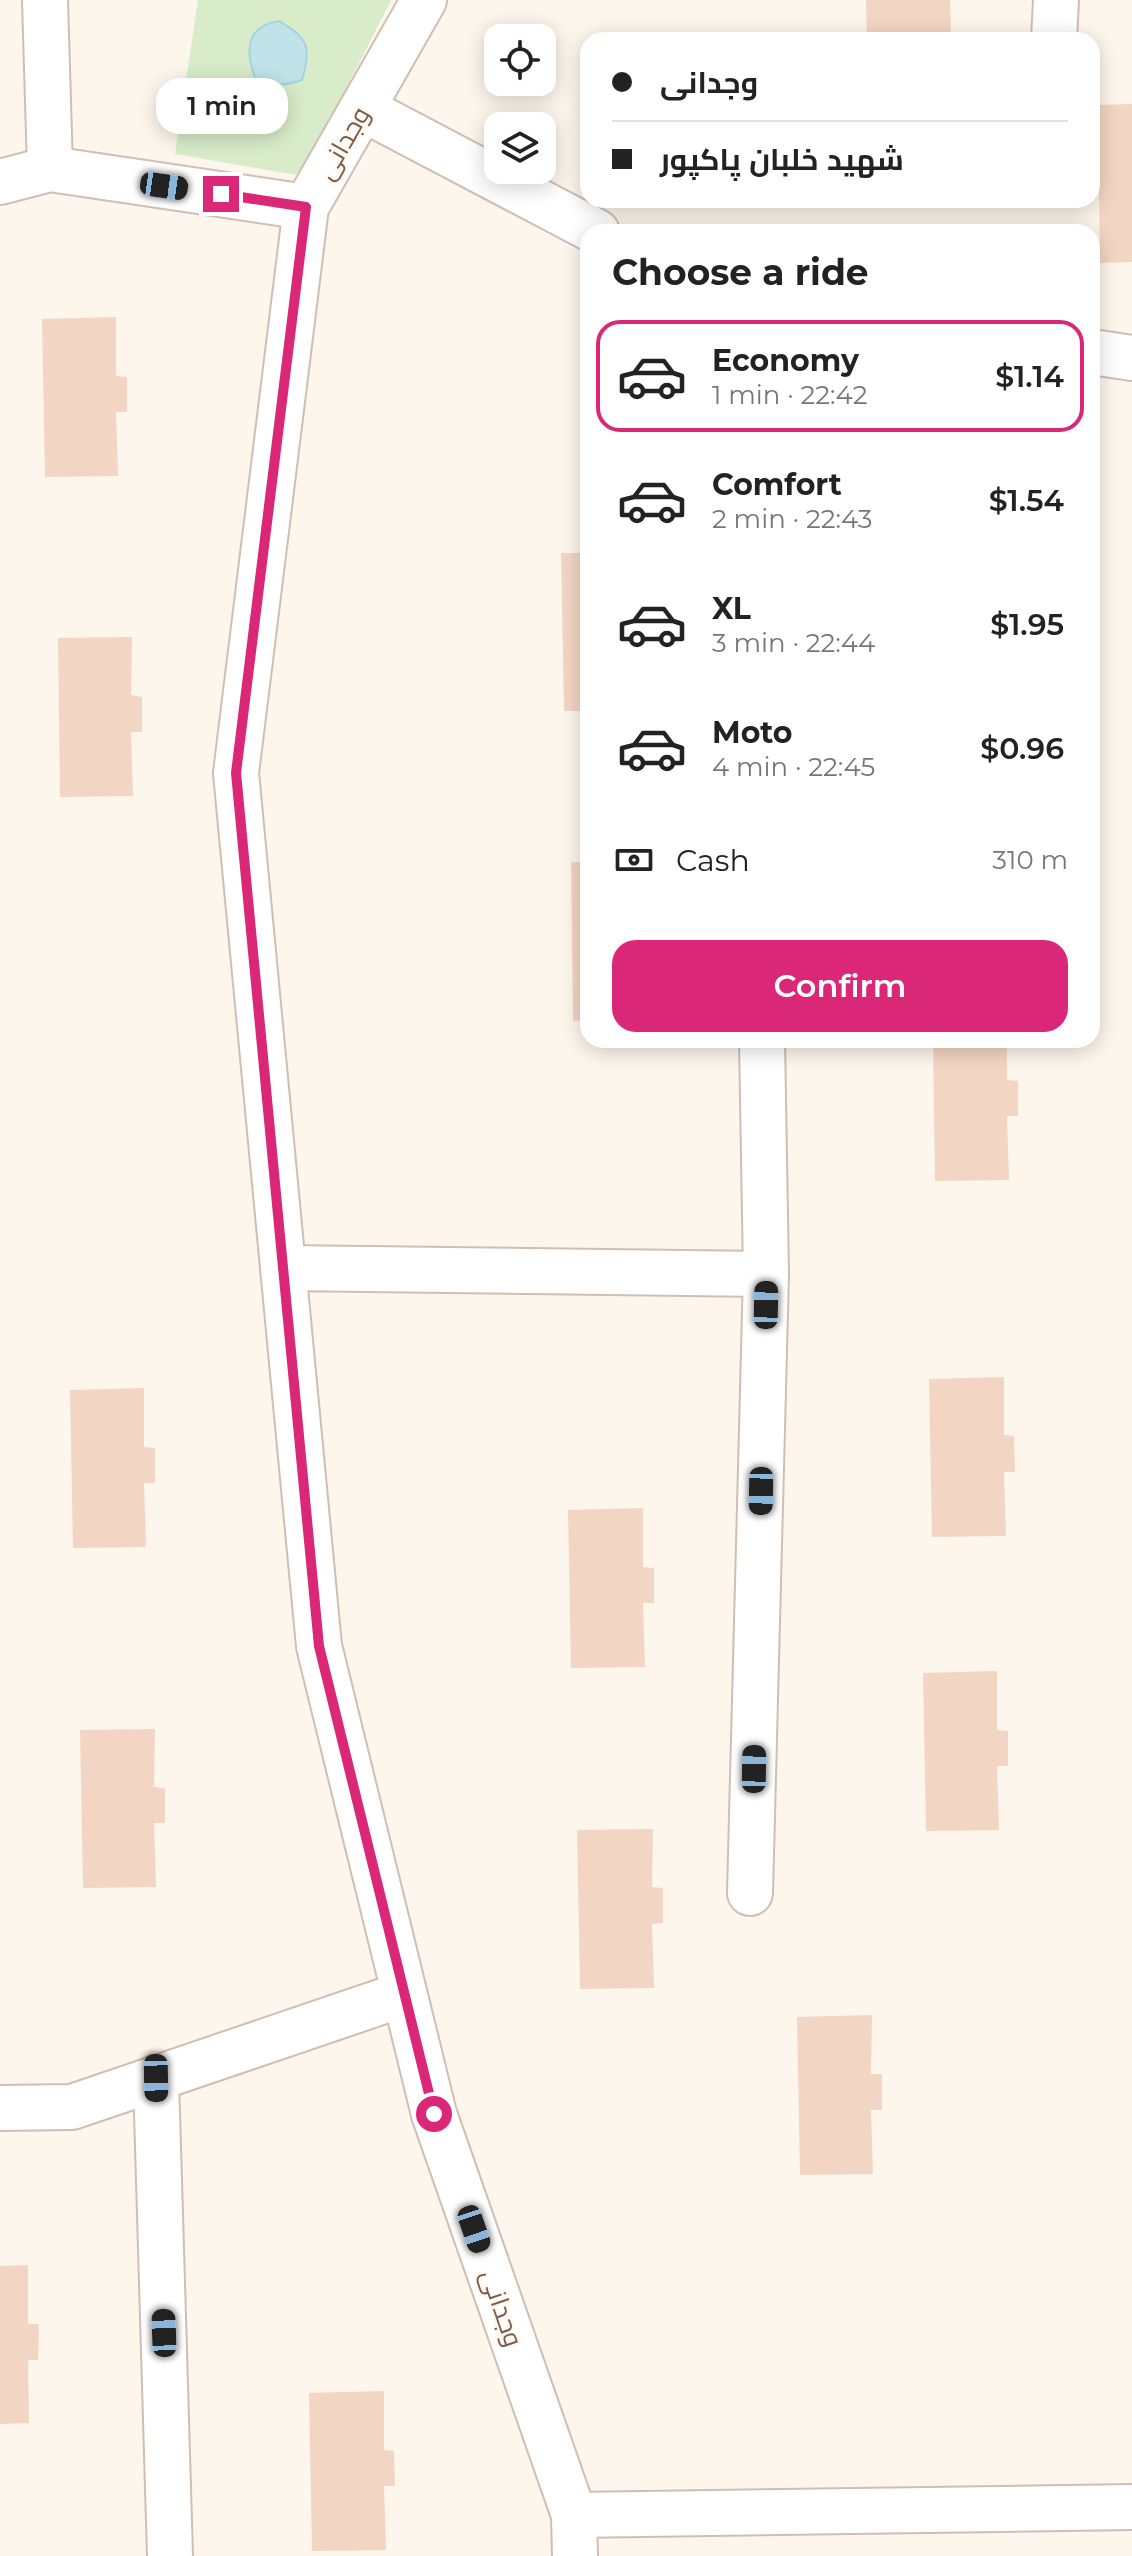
<!DOCTYPE html>
<meta charset="utf-8">
<style>
:root{--surface:#fff;--page:#f2f2f2;--text:#222;--muted:#767676;--line:#e0e0e0;--accent:#db2777}
body{margin:0;font-family:Montserrat,Cairo,sans-serif;background:var(--page);color:var(--text);height:100vh;display:flex;flex-direction:column;font-size:30px;white-space:nowrap}
*{box-sizing:border-box;margin:0}
p{font-size:26px;color:var(--muted)}
.icon{flex:none;width:44px;height:44px;fill:none;stroke:currentColor;stroke-width:2;stroke-linecap:round;stroke-linejoin:round}
.map{position:relative;flex:1;overflow:hidden}
.panel{position:absolute;left:580px;top:224px;width:520px;height:824px;display:flex;flex-direction:column;background:var(--surface);border-radius:24px;box-shadow:0 4px 20px #0003}
.panel>*{flex:none}
.top-card{position:absolute;left:580px;top:32px;width:520px;height:176px;border-radius:24px;box-shadow:0 4px 20px #0003;display:grid;align-content:center;height:176px;padding:0 32px;background:var(--surface)}
.tools{position:absolute;left:484px;top:24px;display:grid;gap:16px}
.tools a{display:grid;place-items:center;width:72px;height:72px;border-radius:16px;background:var(--surface);box-shadow:0 4px 20px #0003;font-size:40px}
.end{position:absolute;width:36px;height:36px;margin:-18px;border:10px solid #db2777;background:#fff;box-shadow:0 0 0 4px #fff}
.from{border-radius:50%}
.bubble{position:absolute;height:56px;border-radius:24px;background:var(--surface);box-shadow:0 4px 20px #0003;font-size:26px;font-weight:600;line-height:56px;text-align:center}
.car{position:absolute;width:24px;height:48px;margin:-24px -12px;border-radius:10px;box-shadow:0 0 6px 2px #0007;background:linear-gradient(#222 24%,#8ab4d8 0 40%,#222 0 76%,#8ab4d8 0 86%,#222 0)}
.top-card b{display:flex;align-items:center;gap:28px;height:76px;font-size:30px}
.top-card b+b{border-top:2px solid var(--line)}
.top-card i{width:20px;height:20px;background:var(--text)}
ul{padding:0;list-style:none}
li{display:flex;align-items:center;gap:24px;height:112px;margin:0 16px 12px;padding:0 16px;border:4px solid transparent;border-radius:24px}
li div{flex:1}
li b{display:block;font-size:30px}
li em{font-style:normal;font-weight:600}
li.active{border-color:var(--accent)}
li>.icon{width:72px;height:72px;stroke-width:1.5}
h2{padding:0 32px;font-size:36px;line-height:96px}
.pay{display:flex;align-items:center;gap:20px;height:88px;padding:0 32px;font-size:30px}
.pay p{margin-inline-start:auto}
.button{display:flex;gap:16px;margin-top:auto;padding:16px 32px}
.button a{flex:1;height:92px;border-radius:24px;background:var(--accent);color:#fff;font-size:32px;font-weight:600;line-height:92px;text-align:center}
.map>svg:first-child{display:block}
.green{fill:#d8ecc9}
.water{fill:#bfe3e8;stroke:#a5d3da;stroke-width:2}
.building{fill:#f3d5c3}
.lines{fill:none;stroke-linecap:round;stroke-linejoin:round}
.street-casing{stroke:#d1beb0;stroke-width:48}
.street{stroke:#fff;stroke-width:44}
.route{stroke:#db2777;stroke-width:10}
.labels{text-anchor:middle;dominant-baseline:central;stroke-width:6;stroke-linejoin:round;paint-order:stroke}
.street-label{font-size:26px;fill:#7a5c4d;stroke:#fffaf3}
</style>
<div class="map">
<svg width="1132" height="2556" viewBox="0 0 1132 2556">
<rect width="100%" height="100%" fill="#fdf6ec"/>
<polygon class="green" points="198,0 391,0 302,176 175,154"/>
<path class="water" d="M279 21C308 38 312 47 302 80 285 86 273 86 256 80 245 53 245 26 279 21Z"/>
<g class="building">
<polygon points="866,0 950,0 951,34 940,35 940,40 867,40"/>
<polygon points="1132,104 1132,262 1100,263 1098,105"/>
<polygon points="116,317 116,376 127,377 127,412 116,412 118,476 45,477 42,319"/>
<polygon points="561,553 588,553 588,711 564,711"/>
<polygon points="132,637 131,695 142,697 142,732 131,732 133,796 60,797 58,638"/>
<polygon points="571,862 588,862 588,1020 573,1021"/>
<polygon points="933,1040 1007,1040 1007,1080 1018,1081 1018,1116 1007,1116 1009,1180 935,1181"/>
<polygon points="1004,1377 1004,1435 1014,1436 1015,1472 1004,1472 1006,1536 932,1537 929,1379"/>
<polygon points="144,1388 144,1447 155,1448 155,1483 144,1483 146,1547 73,1548 70,1390"/>
<polygon points="643,1508 643,1567 654,1568 654,1603 643,1603 645,1667 571,1668 568,1510"/>
<polygon points="997,1671 997,1730 1008,1731 1008,1766 997,1766 999,1830 926,1831 923,1673"/>
<polygon points="155,1729 154,1787 165,1788 165,1823 154,1823 156,1887 83,1888 80,1730"/>
<polygon points="653,1829 652,1887 663,1888 663,1923 652,1924 654,1988 580,1989 577,1830"/>
<polygon points="872,2015 871,2074 882,2074 882,2110 871,2110 873,2174 800,2175 797,2017"/>
<polygon points="28,2265 28,2324 39,2324 38,2360 28,2360 29,2423 0,2424 0,2266"/>
<polygon points="384,2391 384,2450 394,2451 395,2486 384,2486 386,2550 312,2551 309,2393"/>
</g>
<g class="lines">
<g class="street-casing">
<g id="street">
<polyline points="45,0 50,169"/>
<polyline points="424,0 306,207 236,773 319,1646 434,2114 574,2515 575,2556"/>
<polyline points="1054,40 1056,0"/>
<polyline points="363,109 597,232"/>
<polyline points="0,182 50,169 306,207"/>
<polyline points="1092,352 1132,358"/>
<polyline points="283,1268 766,1274"/>
<polyline points="750,1893 766,1274 762,1040"/>
<polyline points="156,2078 170,2556"/>
<polyline points="0,2108 72,2107 404,1994"/>
<polyline points="574,2515 1132,2507"/>
</g>
</g>
<use href="#street" class="street"/>
</g>
<g class="lines">
<polyline class="route" points="221,194 306,207 236,773 319,1646 434,2114"/>
</g>
<g class="labels">
<g class="street-label">
<text transform="translate(343 143) rotate(-60)">وجدانی</text>
<text transform="translate(502 2308) rotate(71)">وجدانی</text>
</g>
</g>
</svg>
<div class="tools">
<a><svg class="icon" aria-label="locate" viewBox="0 0 24 24"><circle cx="12" cy="12" r="6"/><path d="M12 2v4M12 18v4M2 12h4M18 12h4"/></svg></a>
<a><svg class="icon" aria-label="layers" viewBox="0 0 24 24"><path d="M12 4l9 5-9 5-9-5zM3 14l9 5 9-5"/></svg></a>
</div>
<i class="end from" style="left:434px;top:2114px"></i>
<i class="end" style="left:221px;top:194px"></i>
<div class="bubble" style="left:156px;top:78px;width:132px">1 min</div>
<i class="car" style="left:164px;top:186px;rotate:98deg"></i>
<i class="car" style="left:766px;top:1305px;rotate:1deg"></i>
<i class="car" style="left:761px;top:1491px;rotate:181deg"></i>
<i class="car" style="left:754px;top:1769px;rotate:1deg"></i>
<i class="car" style="left:156px;top:2078px;rotate:179deg"></i>
<i class="car" style="left:474px;top:2229px;rotate:161deg"></i>
<i class="car" style="left:164px;top:2333px;rotate:358deg"></i>
<div class="top-card">
<b><i class="from"></i>وجدانی</b>
<b><i></i>شهید خلبان پاکپور</b>
</div>
<section class="panel">
<h2>Choose a ride</h2>
<ul>
<li class="active"><svg class="icon" aria-label="car" viewBox="0 0 24 24"><path d="M5 17H2v-5l4-1 3-4h7l3 4 3 1v5h-3M9 17h6M6 11h13"/><circle cx="7" cy="17" r="2"/><circle cx="17" cy="17" r="2"/></svg><div><b>Economy</b><p>1 min · 22:42</p></div><em>$1.14</em></li>
<li><svg class="icon" aria-label="car" viewBox="0 0 24 24"><path d="M5 17H2v-5l4-1 3-4h7l3 4 3 1v5h-3M9 17h6M6 11h13"/><circle cx="7" cy="17" r="2"/><circle cx="17" cy="17" r="2"/></svg><div><b>Comfort</b><p>2 min · 22:43</p></div><em>$1.54</em></li>
<li><svg class="icon" aria-label="car" viewBox="0 0 24 24"><path d="M5 17H2v-5l4-1 3-4h7l3 4 3 1v5h-3M9 17h6M6 11h13"/><circle cx="7" cy="17" r="2"/><circle cx="17" cy="17" r="2"/></svg><div><b>XL</b><p>3 min · 22:44</p></div><em>$1.95</em></li>
<li><svg class="icon" aria-label="car" viewBox="0 0 24 24"><path d="M5 17H2v-5l4-1 3-4h7l3 4 3 1v5h-3M9 17h6M6 11h13"/><circle cx="7" cy="17" r="2"/><circle cx="17" cy="17" r="2"/></svg><div><b>Moto</b><p>4 min · 22:45</p></div><em>$0.96</em></li>
</ul>
<div class="pay"><svg class="icon" aria-label="cash" viewBox="0 0 24 24"><path d="M3 7h18v10H3z"/><circle cx="12" cy="12" r="2"/></svg>Cash<p>310 m</p></div>
<div class="button"><a>Confirm</a></div>
</section>
</div>
